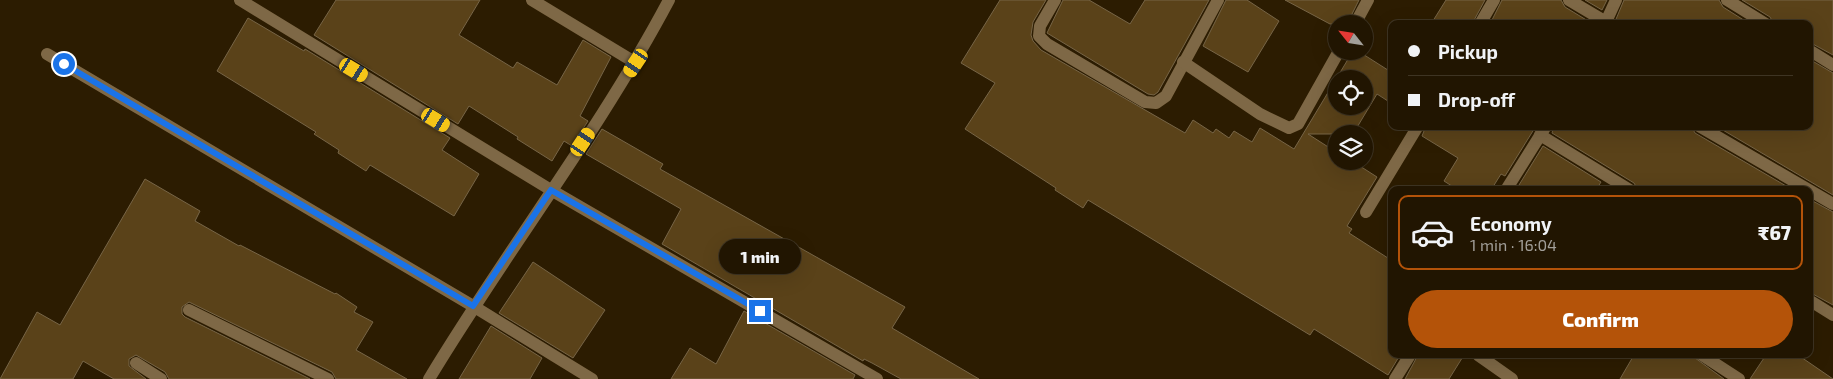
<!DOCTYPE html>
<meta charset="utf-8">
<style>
:root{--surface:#211501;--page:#2d2210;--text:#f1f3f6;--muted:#a29f99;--line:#3e3423;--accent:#b45309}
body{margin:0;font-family:"Exo 2",sans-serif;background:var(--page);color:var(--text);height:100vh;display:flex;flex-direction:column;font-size:19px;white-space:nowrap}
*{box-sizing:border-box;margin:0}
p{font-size:16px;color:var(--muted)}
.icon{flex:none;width:28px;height:28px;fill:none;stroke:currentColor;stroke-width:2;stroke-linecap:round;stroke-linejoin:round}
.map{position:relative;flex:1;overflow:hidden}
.details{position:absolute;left:1388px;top:186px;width:425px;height:172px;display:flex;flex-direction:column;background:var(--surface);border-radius:10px;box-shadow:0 5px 20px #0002,0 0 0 1px var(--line)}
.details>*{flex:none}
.banner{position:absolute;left:1388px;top:20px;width:425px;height:110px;border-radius:10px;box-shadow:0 5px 20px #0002,0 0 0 1px var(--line);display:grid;align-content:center;height:110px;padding:0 20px;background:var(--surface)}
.needle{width:32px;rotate:300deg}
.tools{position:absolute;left:1328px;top:15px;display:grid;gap:10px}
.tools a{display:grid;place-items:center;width:45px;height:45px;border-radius:50%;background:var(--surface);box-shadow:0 5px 20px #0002,0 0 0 1px var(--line);font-size:25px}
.end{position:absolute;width:22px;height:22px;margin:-11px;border:6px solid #1a73e8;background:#fff;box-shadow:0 0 0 2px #fff}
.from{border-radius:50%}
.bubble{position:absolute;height:35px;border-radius:18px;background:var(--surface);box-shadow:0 5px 20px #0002,0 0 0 1px var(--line);font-size:16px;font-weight:800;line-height:35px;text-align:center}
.car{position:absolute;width:15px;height:30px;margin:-15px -8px;border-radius:6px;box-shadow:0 0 4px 1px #0007;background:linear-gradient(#f5c518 24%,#345 0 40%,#f5c518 0 76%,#345 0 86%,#f5c518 0)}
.banner b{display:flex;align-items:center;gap:18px;height:48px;font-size:19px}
.banner b+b{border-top:1px solid var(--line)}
.banner i{width:12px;height:12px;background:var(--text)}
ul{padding:9px 0 0;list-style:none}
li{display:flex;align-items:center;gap:15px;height:75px;margin:0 10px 8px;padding:0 10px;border:2px solid var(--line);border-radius:10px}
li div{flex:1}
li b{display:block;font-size:19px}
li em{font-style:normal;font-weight:800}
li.on{border-color:var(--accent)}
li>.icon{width:45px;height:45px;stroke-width:1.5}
.button{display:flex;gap:10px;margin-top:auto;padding:10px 20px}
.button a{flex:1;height:58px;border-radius:30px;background:var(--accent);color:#fff;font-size:20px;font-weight:800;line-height:58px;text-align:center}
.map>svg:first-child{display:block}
.building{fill:#5a4219;stroke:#776547;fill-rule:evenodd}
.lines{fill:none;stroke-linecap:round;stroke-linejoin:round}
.minor{stroke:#7e6846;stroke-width:12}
.route{stroke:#1a73e8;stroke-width:6}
</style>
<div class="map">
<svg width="1833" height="379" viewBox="0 0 1833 379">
<rect width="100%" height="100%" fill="#2c1c01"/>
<g class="building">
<polygon points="336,0 480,0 459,35 513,68 517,62 557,85 583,40 611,57 580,116 588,121 572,146 564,141 552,161 517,139 518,137 469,106 458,124 314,35"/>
<path d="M1000 0H1046L1033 22 1031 35 1033 41 1041 50 1185 133 1193 120 1213 133 1216 129 1229 138 1234 131 1252 142 1260 128 1294 149 1353 51H1358L1391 72V103L1377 94 1353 134H1308L1336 152V161H1352L1377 177 1347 226 1352 229 1349 233 1391 260V355H1400L1388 375 1314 329 1310 335 1088 200 1083 208 1055 190 1056 188 965 129 995 83 961 63ZM1336 79H1364V106H1336Z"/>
<polygon points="1063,0 1089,0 1130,24 1145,0 1209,0 1158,92 1154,95 1148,94 1047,33"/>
<polygon points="1226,0 1247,0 1279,21 1248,72 1203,46"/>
<polygon points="1285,0 1359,0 1347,24 1330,24"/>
<polygon points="1446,0 1485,0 1472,24 1431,24"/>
<polygon points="1502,0 1561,0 1565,7 1593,24 1490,24"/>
<polygon points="1585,0 1607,0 1602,10"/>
<polygon points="1624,0 1719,0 1723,7 1750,24 1614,24"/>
<polygon points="1742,0 1833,0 1833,55 1809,42 1809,24 1774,24 1770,17"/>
<polygon points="248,18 304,51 305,49 450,138 442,150 479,174 454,216 370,165 366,171 338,153 339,150 314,134 316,132 217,71"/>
<polygon points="1809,59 1833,73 1833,195 1716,126 1809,126"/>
<polygon points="1426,126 1536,126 1505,176 1501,174 1491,190 1458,190 1444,181 1458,158 1422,136"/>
<polygon points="1554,126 1691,126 1695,133 1793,190 1638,190 1634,183 1552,133"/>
<polygon points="602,129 663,164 660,169 905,307 892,328 979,379 901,379 872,363 864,359 863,361 662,244 681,209 586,154"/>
<polygon points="1543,146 1601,182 1596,190 1527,190 1519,185"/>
<polygon points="145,179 200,211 195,221 239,246 240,245 335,294 336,293 357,307 354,312 373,322 356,350 407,379 336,379 332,372 189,302 182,307 182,314 185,317 310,379 169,379 165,372 136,355 129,359 129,366 146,379 114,379 83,361 73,379 0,379 37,312 60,325"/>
<polygon points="1809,199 1833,212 1833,305 1809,292"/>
<polygon points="533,262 605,310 573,358 499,313"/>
<polygon points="744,311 855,375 853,379 671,379 690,348 716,364"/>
<polygon points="491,326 542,358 530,379 459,379"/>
<polygon points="1418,355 1464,355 1449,379 1405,379"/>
<polygon points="1634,355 1691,355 1724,379 1620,379"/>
<polygon points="1766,355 1798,355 1833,379 1750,379"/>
</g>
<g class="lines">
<g class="minor">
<polyline points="240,0 551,190 877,379"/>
<polyline points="532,0 636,63"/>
<polyline points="1055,0 1040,26 1039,36 1047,44 1145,102 1156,103 1166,96 1218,0"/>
<polyline points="1569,0 1606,22"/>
<polyline points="1727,0 1766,24"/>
<polyline points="1355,24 1368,0"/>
<polyline points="1480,24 1494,0"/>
<polyline points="1605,24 1616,0"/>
<polyline points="1809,50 1833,65"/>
<polyline points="47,54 473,306 592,379"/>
<polyline points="1183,62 1260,114 1289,128 1298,124 1339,51"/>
<polyline points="1699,126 1833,204"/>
<polyline points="1540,135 1630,190"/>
<polyline points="1506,190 1546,126"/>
<polyline points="1366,212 1418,126"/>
<polyline points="1809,300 1833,315"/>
<polyline points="189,310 328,379"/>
<polyline points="1478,355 1512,379"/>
<polyline points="1702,355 1739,379"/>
<polyline points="136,363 161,379"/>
<path d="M429 379C506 251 599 132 669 0"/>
<polyline points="1395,379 1410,355"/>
</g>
</g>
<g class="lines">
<polyline class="route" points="64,64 473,306 551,190 760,311"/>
</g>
</svg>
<div class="tools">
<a><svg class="needle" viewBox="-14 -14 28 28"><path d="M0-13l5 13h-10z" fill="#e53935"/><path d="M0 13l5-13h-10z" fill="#a29f99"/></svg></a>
<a><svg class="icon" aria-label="locate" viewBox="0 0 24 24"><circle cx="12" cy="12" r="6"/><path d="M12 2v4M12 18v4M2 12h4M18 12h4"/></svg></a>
<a><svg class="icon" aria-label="layers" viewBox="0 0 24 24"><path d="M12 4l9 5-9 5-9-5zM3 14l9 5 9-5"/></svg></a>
</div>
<i class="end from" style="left:64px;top:64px"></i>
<i class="end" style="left:760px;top:311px"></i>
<div class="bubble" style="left:719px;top:239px;width:82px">1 min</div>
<i class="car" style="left:636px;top:63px;rotate:214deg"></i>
<i class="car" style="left:354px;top:70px;rotate:121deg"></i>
<i class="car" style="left:436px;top:120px;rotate:121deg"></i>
<i class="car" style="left:583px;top:142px;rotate:34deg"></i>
<div class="banner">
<b><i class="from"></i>Pickup</b>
<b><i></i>Drop-off</b>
</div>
<section class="details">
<ul>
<li class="on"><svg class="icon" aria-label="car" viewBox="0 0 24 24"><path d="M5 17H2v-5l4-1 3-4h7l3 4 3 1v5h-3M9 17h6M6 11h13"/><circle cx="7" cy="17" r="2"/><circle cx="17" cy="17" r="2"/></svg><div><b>Economy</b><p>1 min · 16:04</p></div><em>₹67</em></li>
</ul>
<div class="button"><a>Confirm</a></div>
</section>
</div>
